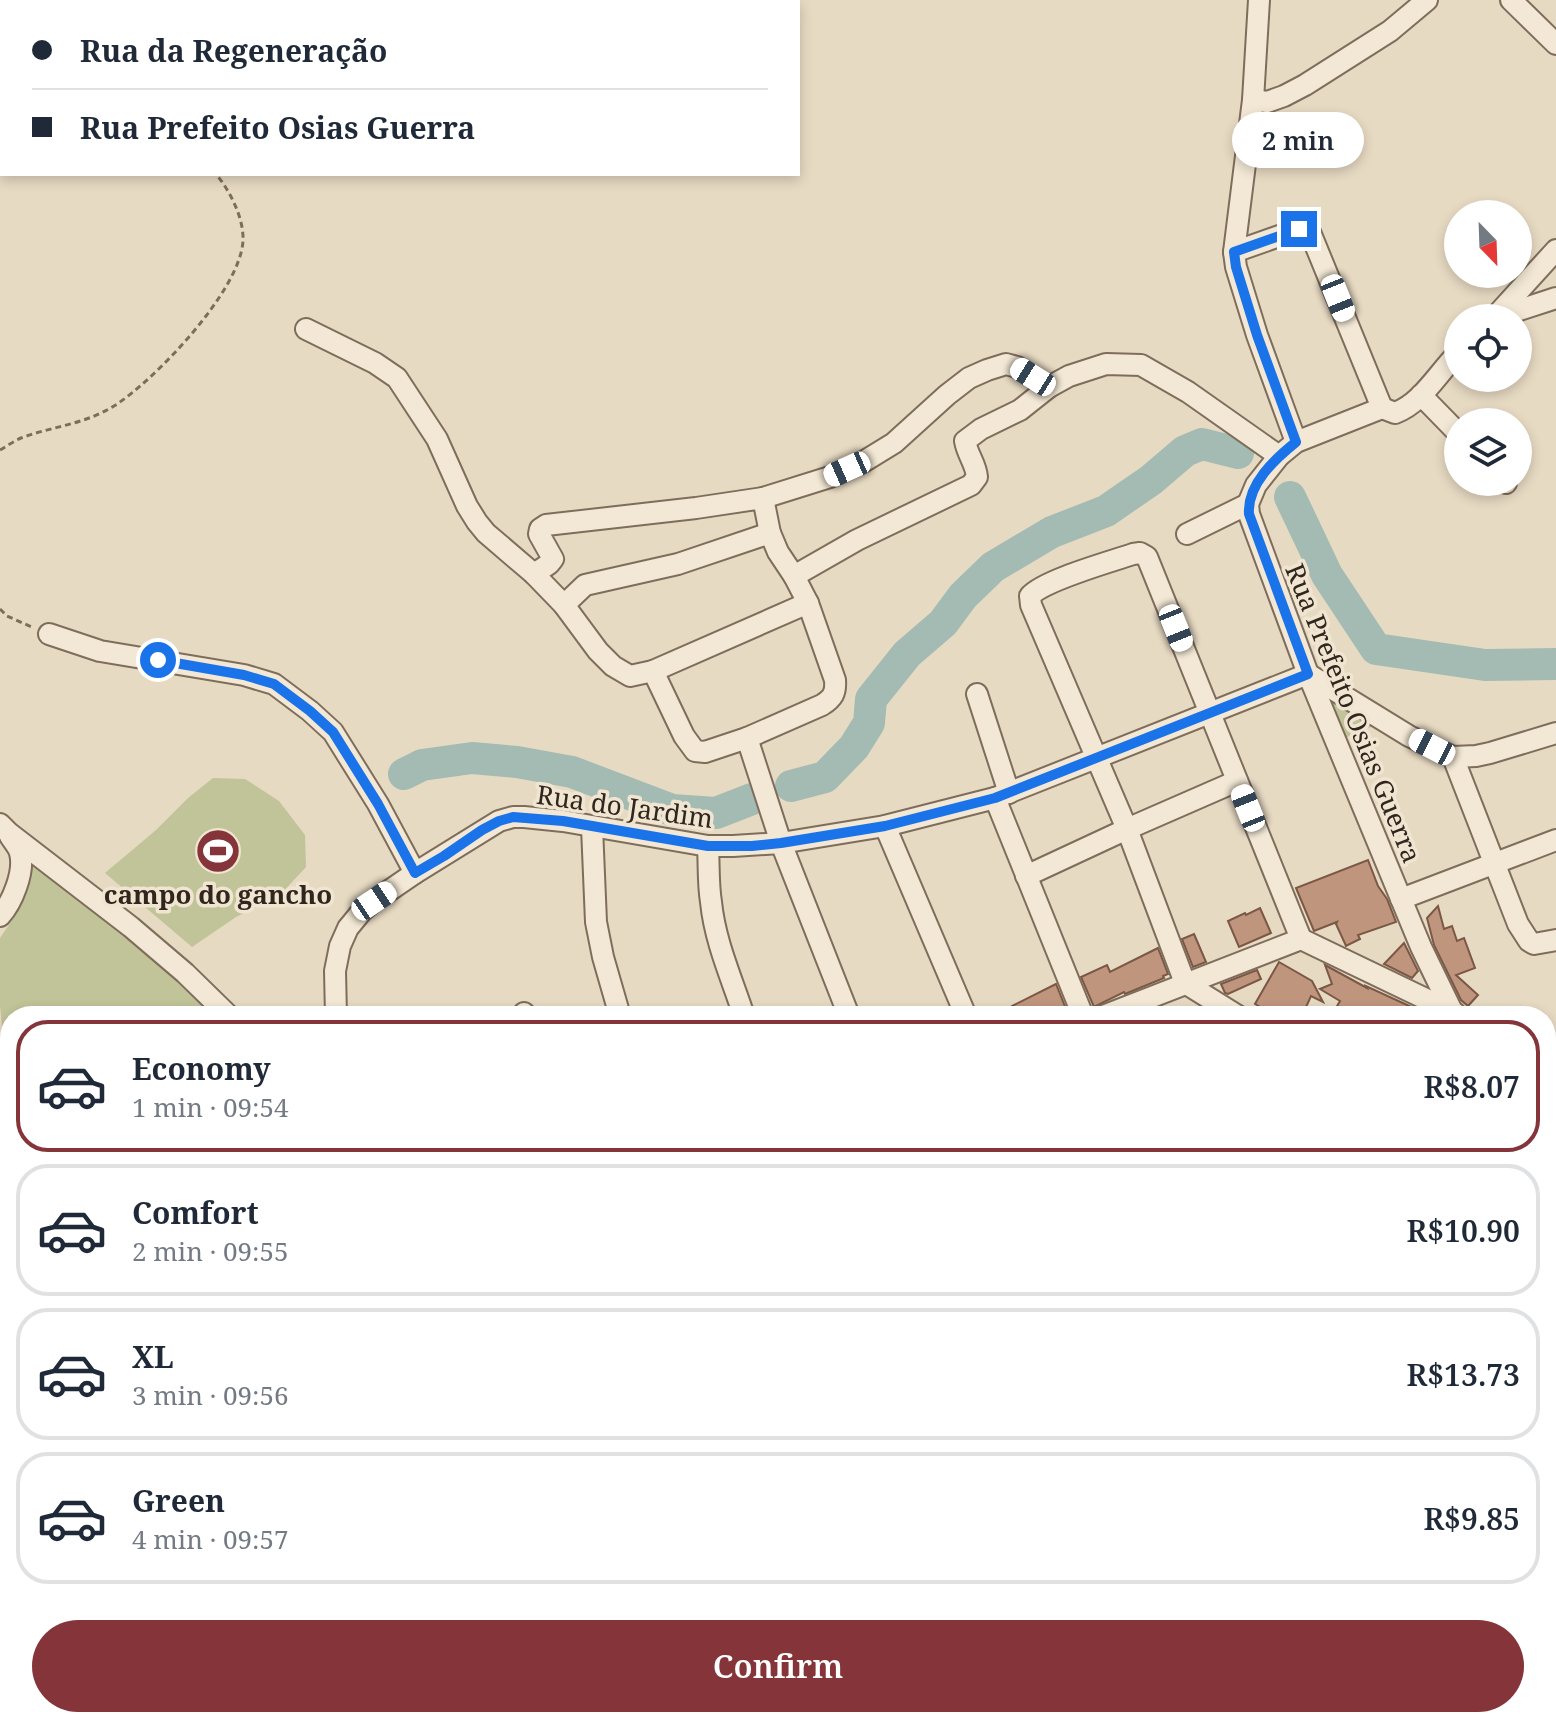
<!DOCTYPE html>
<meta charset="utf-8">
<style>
:root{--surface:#fff;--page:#f2f2f3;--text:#1f2937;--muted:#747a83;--line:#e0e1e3;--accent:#853439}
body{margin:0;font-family:"Noto Serif",serif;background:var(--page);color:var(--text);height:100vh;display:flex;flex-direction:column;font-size:30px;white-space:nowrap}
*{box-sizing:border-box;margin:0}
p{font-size:26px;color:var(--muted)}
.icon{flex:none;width:44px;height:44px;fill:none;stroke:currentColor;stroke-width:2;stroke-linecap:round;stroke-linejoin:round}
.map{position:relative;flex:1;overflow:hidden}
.sheet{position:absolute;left:0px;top:1006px;width:1556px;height:722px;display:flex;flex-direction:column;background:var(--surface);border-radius:32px 32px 0 0;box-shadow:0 4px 12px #0003}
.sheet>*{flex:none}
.guide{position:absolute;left:0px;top:0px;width:800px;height:176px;box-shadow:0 4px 12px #0003;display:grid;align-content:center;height:176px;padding:0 32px;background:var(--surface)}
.needle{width:52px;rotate:157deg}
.tools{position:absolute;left:1444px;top:200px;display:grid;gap:16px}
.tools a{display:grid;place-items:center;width:88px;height:88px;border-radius:50%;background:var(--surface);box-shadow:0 4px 12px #0003;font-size:40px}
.end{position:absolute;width:36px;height:36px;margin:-18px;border:10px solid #1a73e8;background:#fff;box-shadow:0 0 0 4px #fff}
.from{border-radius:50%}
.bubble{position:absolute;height:56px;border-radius:28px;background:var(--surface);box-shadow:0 4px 12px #0003;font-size:26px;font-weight:600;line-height:56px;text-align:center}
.car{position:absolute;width:24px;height:48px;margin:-24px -12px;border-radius:10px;box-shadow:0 0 6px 2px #0007;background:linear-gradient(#fff 24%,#345 0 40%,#fff 0 76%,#345 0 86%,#fff 0)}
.guide b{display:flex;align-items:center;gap:28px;height:76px;font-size:30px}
.guide b+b{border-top:2px solid var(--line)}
.guide i{width:20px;height:20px;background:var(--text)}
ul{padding:14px 0 0;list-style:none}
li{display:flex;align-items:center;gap:24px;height:132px;margin:0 16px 12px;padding:0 16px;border:4px solid var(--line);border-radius:32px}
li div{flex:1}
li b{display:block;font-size:30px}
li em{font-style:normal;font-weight:600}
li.on{border-color:var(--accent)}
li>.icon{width:72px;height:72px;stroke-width:1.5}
.action{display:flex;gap:16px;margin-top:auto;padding:16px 32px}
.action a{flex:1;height:92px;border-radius:48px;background:var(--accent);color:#fff;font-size:32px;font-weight:600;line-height:92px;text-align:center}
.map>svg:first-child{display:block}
.green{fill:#c1c398}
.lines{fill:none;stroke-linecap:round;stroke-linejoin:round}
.river{stroke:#a4bbb3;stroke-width:32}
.building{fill:#c0957d;stroke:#7b5745;stroke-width:2}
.minor-casing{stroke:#7f6d5c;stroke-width:24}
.tertiary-casing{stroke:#7f6d5c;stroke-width:30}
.path{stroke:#7f6d5c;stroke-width:3;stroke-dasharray:6 4;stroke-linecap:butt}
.minor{stroke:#f3e8d5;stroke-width:20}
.tertiary{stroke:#f3e8d5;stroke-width:26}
.route{stroke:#1a73e8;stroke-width:10}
.labels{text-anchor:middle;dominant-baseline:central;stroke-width:7;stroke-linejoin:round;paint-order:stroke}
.street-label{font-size:26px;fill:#31261e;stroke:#f0e5d1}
.poi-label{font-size:26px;font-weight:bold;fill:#31261e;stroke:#f0e5d1}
</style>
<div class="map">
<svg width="1556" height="1727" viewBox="0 0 1556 1727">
<rect width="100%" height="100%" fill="#e7dac3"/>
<g class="green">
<polygon points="1321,690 1378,724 1340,740"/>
<polygon points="213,778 245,779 279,801 305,835 306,867 280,895 236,917 192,947 105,873 156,830 188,798"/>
<polygon points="31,860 176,975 218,1016 10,1016 10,1109 0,1006 0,938 17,913"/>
<polygon points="150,1718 383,1718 368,1727 151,1727"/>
<polygon points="1070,1718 1198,1718 1208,1727 1080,1727"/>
</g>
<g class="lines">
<g class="river">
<polyline points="1290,497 1327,575 1376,649 1485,665 1556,664"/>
<polyline points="404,774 422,765 472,758 517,762 572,772 672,810 716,813 752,799"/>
<polyline points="791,786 825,777 854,747 869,723 871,699 907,654 943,623 963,596 993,567 1052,532 1106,511 1151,480 1185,451 1202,444 1238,453"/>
</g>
</g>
<g class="building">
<polygon points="1368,860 1378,886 1387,899 1396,922 1358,935 1360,939 1346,946 1336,924 1337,922 1314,931 1296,888"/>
<polygon points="1438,906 1444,929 1452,926 1457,941 1464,938 1475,968 1456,975 1478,995 1468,1006 1461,1000 1434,945 1427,918"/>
<polygon points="1260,908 1271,933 1239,947 1228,921 1245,913 1246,915"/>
<polygon points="1194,934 1206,962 1193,967 1182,939"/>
<polygon points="1404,943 1418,971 1412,978 1384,964"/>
<polygon points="1158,948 1168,974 1163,976 1164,978 1125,994 1124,992 1094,1007 1081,977 1107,965 1110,972"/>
<polygon points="1279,962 1312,981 1323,1002 1311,996 1302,1016 1276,1016 1255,1004"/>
<polygon points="1325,965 1367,988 1366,986 1431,1016 1357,1016 1337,1006 1340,1001 1320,989 1332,984"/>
<polygon points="1257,970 1261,979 1228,994 1225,993 1221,984"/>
<polygon points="1056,984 1068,1014 1064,1016 1016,1016 1012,1006"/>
</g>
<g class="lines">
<g class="minor-casing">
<g id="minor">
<polyline points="1511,0 1556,44"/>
<polyline points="1253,100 1267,102 1284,96 1305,85 1390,31 1427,0"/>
<polyline points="1234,252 1253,100 1259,0"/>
<polyline points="1494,318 1556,250"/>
<polyline points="1495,318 1556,298"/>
<polyline points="306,329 375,363 397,378 437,439 467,506 477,522 486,533 534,574 564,605 598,651 613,666 630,676 653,671 684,736 695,751 705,752 747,738"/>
<polyline points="1421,395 1458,433"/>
<polyline points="1382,408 1296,442 1279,456 1256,485 1248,504 1249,514 1308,674 1421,947 1452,1011"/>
<path d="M1382 408 1395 413C1422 403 1438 373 1458 353"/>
<polyline points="1296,442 1257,335 1236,267 1234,252 1299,229 1305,228 1310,232 1382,408"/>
<polyline points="1504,482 1506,483"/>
<polyline points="763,498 830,477 863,462 894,443 947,395 969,378 987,370 1006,364 1017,367 1049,387"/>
<polyline points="1187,534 1248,504"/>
<path d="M534 574 549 564 553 559 539 534 540 529 546 525 696 508 763 498 770 533 778 552 794 576 808 603 835 680C836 693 833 698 822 705L747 738 781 843 849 1016"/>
<path d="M794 576 857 540 971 485 977 477C976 464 967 454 965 441L981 429 1020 410 1049 387 1069 376 1106 364 1141 365 1188 392 1279 456"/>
<polyline points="564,605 585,585 678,564 770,533"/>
<polyline points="49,634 100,651 244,675 274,684 310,711 333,732 378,804 415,873"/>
<polyline points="653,671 808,603"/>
<polyline points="977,694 1009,793"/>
<polyline points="1453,757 1518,924 1529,941 1534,944 1556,940"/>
<polyline points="995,798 1083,1016"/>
<polyline points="0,824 9,833 131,927 185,973 229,1016"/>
<polyline points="885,826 966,1016"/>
<polyline points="592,827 596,922 603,957 620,1016"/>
<path d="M708 846C709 864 708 884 711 902 715 942 732 979 744 1016"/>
<polyline points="1026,876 1127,829 1237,781"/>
<polyline points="1401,899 1556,840"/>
<path d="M0 916C12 903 25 872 20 853 19 848 13 841 10 836"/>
<polyline points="1301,939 1455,1013"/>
<polyline points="524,1013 524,1016"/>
<polyline points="336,1016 335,971 340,946 348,928 362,911 374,901 415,873 499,821 513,817 524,817 563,821 708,846 733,846 781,843 885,826 995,798 1308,674 1409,736 1453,757 1476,756 1490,753 1556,733"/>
<polyline points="1103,1016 1301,939"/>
<path d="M1238 1016 1185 983 1127 829 1031 605 1030 596C1044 580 1110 562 1133 554L1140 553 1147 557 1301 939"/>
<polyline points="1546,1056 1556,1061"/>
<polyline points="0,1107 10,1146"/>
<polyline points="1546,1148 1556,1144"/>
<polyline points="0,1230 10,1210"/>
<polyline points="1546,1251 1556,1248"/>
<polyline points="0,1380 10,1377"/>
<polyline points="1546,1388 1556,1391"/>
<polyline points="0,1494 10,1486"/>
<polyline points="0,1510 10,1510"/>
<polyline points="968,1718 973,1727"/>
<polyline points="1254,1718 1255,1727"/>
<polyline points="86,1727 130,1723"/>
</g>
</g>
<g class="tertiary-casing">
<g id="tertiary">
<polyline points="1546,1684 1556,1679"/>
<polyline points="770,1718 840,1727"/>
<polyline points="454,1727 508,1718"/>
<polyline points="1475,1727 1490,1718"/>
</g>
</g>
<g class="path">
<polyline points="77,0 79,2"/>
<path d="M0 450C7 446 14 441 21 438 53 426 83 425 114 406 155 380 240 291 243 241 244 218 230 191 216 174"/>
<polyline points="0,609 7,616 34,628"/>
</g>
<use href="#minor" class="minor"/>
<use href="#tertiary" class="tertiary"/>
</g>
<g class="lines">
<path class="route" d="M158 660 244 675 274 684 310 711 333 732 378 804 415 873 444 856 482 830 499 821 513 817 563 821 708 846H752L781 843 885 826 995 798 1308 674 1249 514C1247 484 1275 459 1296 442L1257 335 1236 267 1234 252 1299 229"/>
</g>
<defs>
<g id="stadium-disc" transform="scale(2.3)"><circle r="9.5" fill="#853439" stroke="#f0e5d1"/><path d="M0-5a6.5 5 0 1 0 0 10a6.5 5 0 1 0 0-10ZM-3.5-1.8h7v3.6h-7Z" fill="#fff"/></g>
</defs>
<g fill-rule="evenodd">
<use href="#stadium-disc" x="218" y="851"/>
</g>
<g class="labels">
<g class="street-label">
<text transform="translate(1354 713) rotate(68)">Rua Prefeito Osias Guerra</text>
<text transform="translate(625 806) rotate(8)">Rua do Jardim</text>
</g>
<g class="poi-label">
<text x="218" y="894">campo do gancho</text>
</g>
</g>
</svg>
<div class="tools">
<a><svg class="needle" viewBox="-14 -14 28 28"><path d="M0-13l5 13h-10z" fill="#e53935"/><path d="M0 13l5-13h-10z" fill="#747a83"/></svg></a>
<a><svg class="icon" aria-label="locate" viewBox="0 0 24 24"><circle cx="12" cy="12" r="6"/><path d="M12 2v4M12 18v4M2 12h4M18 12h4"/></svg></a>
<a><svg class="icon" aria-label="layers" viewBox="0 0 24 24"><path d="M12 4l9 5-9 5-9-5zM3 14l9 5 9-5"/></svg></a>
</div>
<i class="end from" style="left:158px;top:660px"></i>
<i class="end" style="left:1299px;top:229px"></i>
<div class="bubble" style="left:1232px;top:112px;width:132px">2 min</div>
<i class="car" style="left:1338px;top:298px;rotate:158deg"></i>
<i class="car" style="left:1033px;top:377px;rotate:302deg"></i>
<i class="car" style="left:847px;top:469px;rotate:246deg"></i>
<i class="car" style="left:1176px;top:628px;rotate:158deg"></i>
<i class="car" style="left:1432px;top:747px;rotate:297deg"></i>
<i class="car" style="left:1248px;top:808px;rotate:338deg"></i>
<i class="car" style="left:374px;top:901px;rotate:56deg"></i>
<div class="guide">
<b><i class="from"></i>Rua da Regeneração</b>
<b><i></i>Rua Prefeito Osias Guerra</b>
</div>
<section class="sheet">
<ul>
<li class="on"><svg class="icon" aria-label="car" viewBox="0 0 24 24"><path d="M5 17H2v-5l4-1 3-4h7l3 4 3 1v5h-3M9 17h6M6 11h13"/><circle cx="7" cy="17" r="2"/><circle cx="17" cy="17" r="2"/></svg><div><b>Economy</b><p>1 min · 09:54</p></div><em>R$8.07</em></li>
<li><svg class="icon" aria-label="car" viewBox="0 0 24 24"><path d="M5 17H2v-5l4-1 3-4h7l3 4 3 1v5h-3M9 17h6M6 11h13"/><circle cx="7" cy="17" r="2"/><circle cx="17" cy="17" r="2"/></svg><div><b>Comfort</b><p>2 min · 09:55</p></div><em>R$10.90</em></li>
<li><svg class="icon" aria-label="car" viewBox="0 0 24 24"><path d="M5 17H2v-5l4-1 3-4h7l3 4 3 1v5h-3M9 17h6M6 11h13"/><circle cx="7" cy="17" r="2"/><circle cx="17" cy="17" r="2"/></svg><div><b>XL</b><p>3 min · 09:56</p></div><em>R$13.73</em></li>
<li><svg class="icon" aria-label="car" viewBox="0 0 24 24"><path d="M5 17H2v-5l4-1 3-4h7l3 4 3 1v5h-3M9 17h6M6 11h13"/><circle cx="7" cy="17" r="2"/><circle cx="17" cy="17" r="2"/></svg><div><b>Green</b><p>4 min · 09:57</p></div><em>R$9.85</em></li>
</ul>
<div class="action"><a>Confirm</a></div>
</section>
</div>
